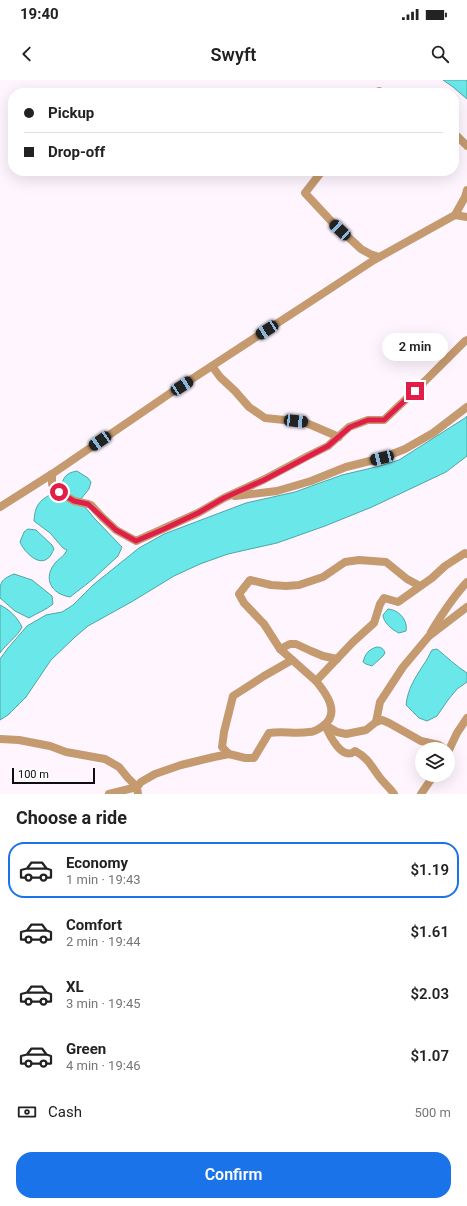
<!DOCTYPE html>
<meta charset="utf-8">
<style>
:root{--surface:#fff;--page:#f6f6f6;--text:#222;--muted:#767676;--line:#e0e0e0;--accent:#1a73e8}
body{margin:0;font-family:Roboto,sans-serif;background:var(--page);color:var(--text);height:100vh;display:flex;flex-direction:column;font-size:15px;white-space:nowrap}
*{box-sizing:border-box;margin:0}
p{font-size:13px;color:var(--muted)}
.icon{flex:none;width:22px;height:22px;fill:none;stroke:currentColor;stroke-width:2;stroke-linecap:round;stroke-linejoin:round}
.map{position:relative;height:714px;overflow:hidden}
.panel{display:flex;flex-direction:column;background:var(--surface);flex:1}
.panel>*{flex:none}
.top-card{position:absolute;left:8px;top:8px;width:451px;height:88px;border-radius:16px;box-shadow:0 4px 16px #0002;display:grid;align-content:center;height:88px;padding:0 16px;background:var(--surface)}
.tools{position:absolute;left:415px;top:662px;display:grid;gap:8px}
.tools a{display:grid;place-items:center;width:40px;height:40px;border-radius:50%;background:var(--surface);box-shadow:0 4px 16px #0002;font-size:20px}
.scale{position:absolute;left:12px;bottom:10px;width:83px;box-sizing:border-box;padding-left:4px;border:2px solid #0f0c0f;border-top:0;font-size:11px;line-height:14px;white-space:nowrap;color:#0f0c0f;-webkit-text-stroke:3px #fff;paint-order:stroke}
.end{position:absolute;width:18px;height:18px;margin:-9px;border:5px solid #e11d48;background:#fff;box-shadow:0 0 0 2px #fff}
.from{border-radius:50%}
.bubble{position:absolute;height:28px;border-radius:14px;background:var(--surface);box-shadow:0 4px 16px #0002;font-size:13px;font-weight:600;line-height:28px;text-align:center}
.car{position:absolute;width:12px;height:24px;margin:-12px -6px;border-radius:5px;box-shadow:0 0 3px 1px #0007;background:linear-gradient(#222 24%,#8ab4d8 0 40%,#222 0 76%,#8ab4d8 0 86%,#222 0)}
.top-card b{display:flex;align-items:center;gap:14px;height:38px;font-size:15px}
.top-card b+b{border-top:1px solid var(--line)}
.top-card i{width:10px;height:10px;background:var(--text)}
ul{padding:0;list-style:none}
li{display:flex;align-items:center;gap:12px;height:56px;margin:0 8px 6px;padding:0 8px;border:2px solid transparent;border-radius:16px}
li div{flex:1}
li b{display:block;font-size:15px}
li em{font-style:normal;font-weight:600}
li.active{border-color:var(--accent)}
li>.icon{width:36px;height:36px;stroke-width:1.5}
h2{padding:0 16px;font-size:18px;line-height:48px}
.pay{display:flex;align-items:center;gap:10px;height:44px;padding:0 16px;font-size:15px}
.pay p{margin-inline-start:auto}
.action{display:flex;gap:8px;margin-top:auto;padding:8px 16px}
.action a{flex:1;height:46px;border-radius:16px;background:var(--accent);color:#fff;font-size:16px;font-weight:600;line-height:46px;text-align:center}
.status{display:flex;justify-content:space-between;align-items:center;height:28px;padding:0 20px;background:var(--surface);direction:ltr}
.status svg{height:11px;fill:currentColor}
header{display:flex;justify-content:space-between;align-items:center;height:52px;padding:0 16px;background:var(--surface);font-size:18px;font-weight:600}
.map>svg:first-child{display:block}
.water{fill:#6ae7e9;stroke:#4fa5a8}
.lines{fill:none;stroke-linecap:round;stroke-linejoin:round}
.minor{stroke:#c49a6e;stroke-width:8}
.route{stroke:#e11d48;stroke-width:5}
</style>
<div class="status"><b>19:40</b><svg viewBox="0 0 49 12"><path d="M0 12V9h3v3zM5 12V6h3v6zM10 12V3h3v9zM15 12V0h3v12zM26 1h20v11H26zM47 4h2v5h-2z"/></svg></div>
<header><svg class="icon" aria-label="back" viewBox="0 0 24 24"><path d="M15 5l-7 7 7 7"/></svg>Swyft<svg class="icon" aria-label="search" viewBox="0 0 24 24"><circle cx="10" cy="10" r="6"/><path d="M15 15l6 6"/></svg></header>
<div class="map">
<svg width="467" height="714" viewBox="0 0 467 714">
<rect width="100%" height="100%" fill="#fef5ff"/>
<g class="water">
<polygon points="443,0 467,0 467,19 453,7"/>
<polygon points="467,336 467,376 446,392 372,427 325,446 277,463 228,474 200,484 174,496 133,521 88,546 75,557 51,580 26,617 8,635 0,640 0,579 8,568 27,546 46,535 62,532 73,525 93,505 139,468 164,454 246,423 295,412 342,395 380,386 399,380 465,338"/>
<path d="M77 391 88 398 91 402 89 409 81 419C73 418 65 413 61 405 65 395 67 393 77 391Z"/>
<path d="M55 412 85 427 95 439 122 467 118 476 92 500 70 517C51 514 42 498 56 482 60 478 64 476 67 470L63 468 50 453 34 441C35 424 40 420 55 412Z"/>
<path d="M28 449 36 450 52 465 54 469C52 472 51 477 47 479 37 486 23 470 20 462L24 452Z"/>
<path d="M14 494 32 500 52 516 53 524C46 530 37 533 29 538L15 531 0 518C0 502 0 500 14 494Z"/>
<path d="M0 525C9 529 18 538 22 547 18 556 6 564 0 573Z"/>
<path d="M388 529C399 530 408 540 406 551L399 553C392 550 383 542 383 535Z"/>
<path d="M377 567C381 567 384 569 385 573L383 576 372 586 366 584 363 582C365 574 369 569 377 567Z"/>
<path d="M437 569C447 577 456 586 467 593V602L457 609 448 620 437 636 427 641 419 638 406 625C408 608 415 598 424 584 427 580 429 575 432 570Z"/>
</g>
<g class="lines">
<g class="minor">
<polyline points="375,13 379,11 384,13"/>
<polyline points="454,53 467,66"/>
<polyline points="322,91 305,113 332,142 361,169 370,174 379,177"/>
<polyline points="455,135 465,117 467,110"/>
<polyline points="212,286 220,297 235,311 249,327 265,338 304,342 339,357"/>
<polyline points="52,394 52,404 59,412 74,421 88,424 91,425 102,437 116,450 136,461 198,433 224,418 263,400 308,376 328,366 349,347 368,340 384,340 424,302 465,261 467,260"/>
<polyline points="235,416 277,411 311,401 346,387 382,378 405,369 433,353 467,327"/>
<polyline points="0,427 52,394 172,312 374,180 455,135 467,137"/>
<polyline points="420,506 407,499 386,482 359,480 345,482 323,497 299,505 286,506 271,505 250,500 239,514 244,523 264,544 280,569 316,601 353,562 374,543 380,524 384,518 398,522 432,498 445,486 465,473 467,474"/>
<path d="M431 552C442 534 453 517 467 502"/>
<polyline points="280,569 290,564 296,564 311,571 323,576 337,579"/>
<polyline points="376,642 380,622 403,587 429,556 467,527"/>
<polyline points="325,645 337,652 346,654 366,650 376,642 382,640 389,643 421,661 439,665 445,669"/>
<path d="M325 645C329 654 342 682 355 671 370 679 371 687 381 699 385 704 390 708 394 714"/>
<polyline points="0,659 19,660 50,666 66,672 105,679 119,687 128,698 137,707 109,714"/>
<polyline points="448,672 457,653 467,638"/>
<polyline points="229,674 222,667 224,652 233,616 264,596 292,580"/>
<path d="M138 714 137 707 141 702 155 694 181 685 214 677 229 674 245 678H254L269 653C282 651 296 654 309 652 315 652 319 649 323 646 341 633 326 613 316 601"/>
<polyline points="421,714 434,695"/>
</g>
</g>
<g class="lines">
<polyline class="route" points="59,412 74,421 88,424 116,450 136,461 164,449 198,433 224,418 264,400 328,366 350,347 368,340 384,340 415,311"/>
</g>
</svg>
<div class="tools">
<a><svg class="icon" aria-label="layers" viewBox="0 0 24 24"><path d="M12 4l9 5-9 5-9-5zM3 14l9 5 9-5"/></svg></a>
</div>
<div class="scale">100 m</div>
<i class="end from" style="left:59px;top:412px"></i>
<i class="end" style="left:415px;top:311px"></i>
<div class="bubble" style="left:382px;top:253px;width:66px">2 min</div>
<i class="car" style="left:340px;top:150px;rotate:313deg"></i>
<i class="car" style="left:267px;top:250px;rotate:237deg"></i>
<i class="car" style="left:182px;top:306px;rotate:57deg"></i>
<i class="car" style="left:296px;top:341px;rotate:96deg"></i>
<i class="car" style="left:100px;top:361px;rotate:236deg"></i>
<i class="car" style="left:382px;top:378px;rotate:256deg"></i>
<div class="top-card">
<b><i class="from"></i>Pickup</b>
<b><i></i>Drop-off</b>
</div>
</div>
<section class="panel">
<h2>Choose a ride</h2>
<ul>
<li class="active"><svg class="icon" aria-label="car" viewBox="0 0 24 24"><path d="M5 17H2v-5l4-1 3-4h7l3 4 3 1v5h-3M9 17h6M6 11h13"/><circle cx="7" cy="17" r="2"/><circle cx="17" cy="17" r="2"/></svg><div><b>Economy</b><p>1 min · 19:43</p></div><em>$1.19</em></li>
<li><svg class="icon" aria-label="car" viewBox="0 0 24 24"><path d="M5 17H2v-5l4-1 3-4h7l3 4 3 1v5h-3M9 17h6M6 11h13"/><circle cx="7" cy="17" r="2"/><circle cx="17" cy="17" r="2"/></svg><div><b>Comfort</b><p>2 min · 19:44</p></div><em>$1.61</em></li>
<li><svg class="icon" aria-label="car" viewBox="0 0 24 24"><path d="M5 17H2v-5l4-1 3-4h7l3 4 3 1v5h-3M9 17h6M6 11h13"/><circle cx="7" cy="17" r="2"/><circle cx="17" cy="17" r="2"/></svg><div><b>XL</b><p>3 min · 19:45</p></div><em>$2.03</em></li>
<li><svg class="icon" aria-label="car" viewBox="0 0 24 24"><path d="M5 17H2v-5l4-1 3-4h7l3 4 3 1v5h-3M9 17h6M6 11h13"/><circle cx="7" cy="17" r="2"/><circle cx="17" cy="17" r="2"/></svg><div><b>Green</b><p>4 min · 19:46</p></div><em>$1.07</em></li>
</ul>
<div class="pay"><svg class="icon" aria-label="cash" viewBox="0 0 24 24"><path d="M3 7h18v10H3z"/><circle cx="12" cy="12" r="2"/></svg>Cash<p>500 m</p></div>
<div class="action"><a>Confirm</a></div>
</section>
